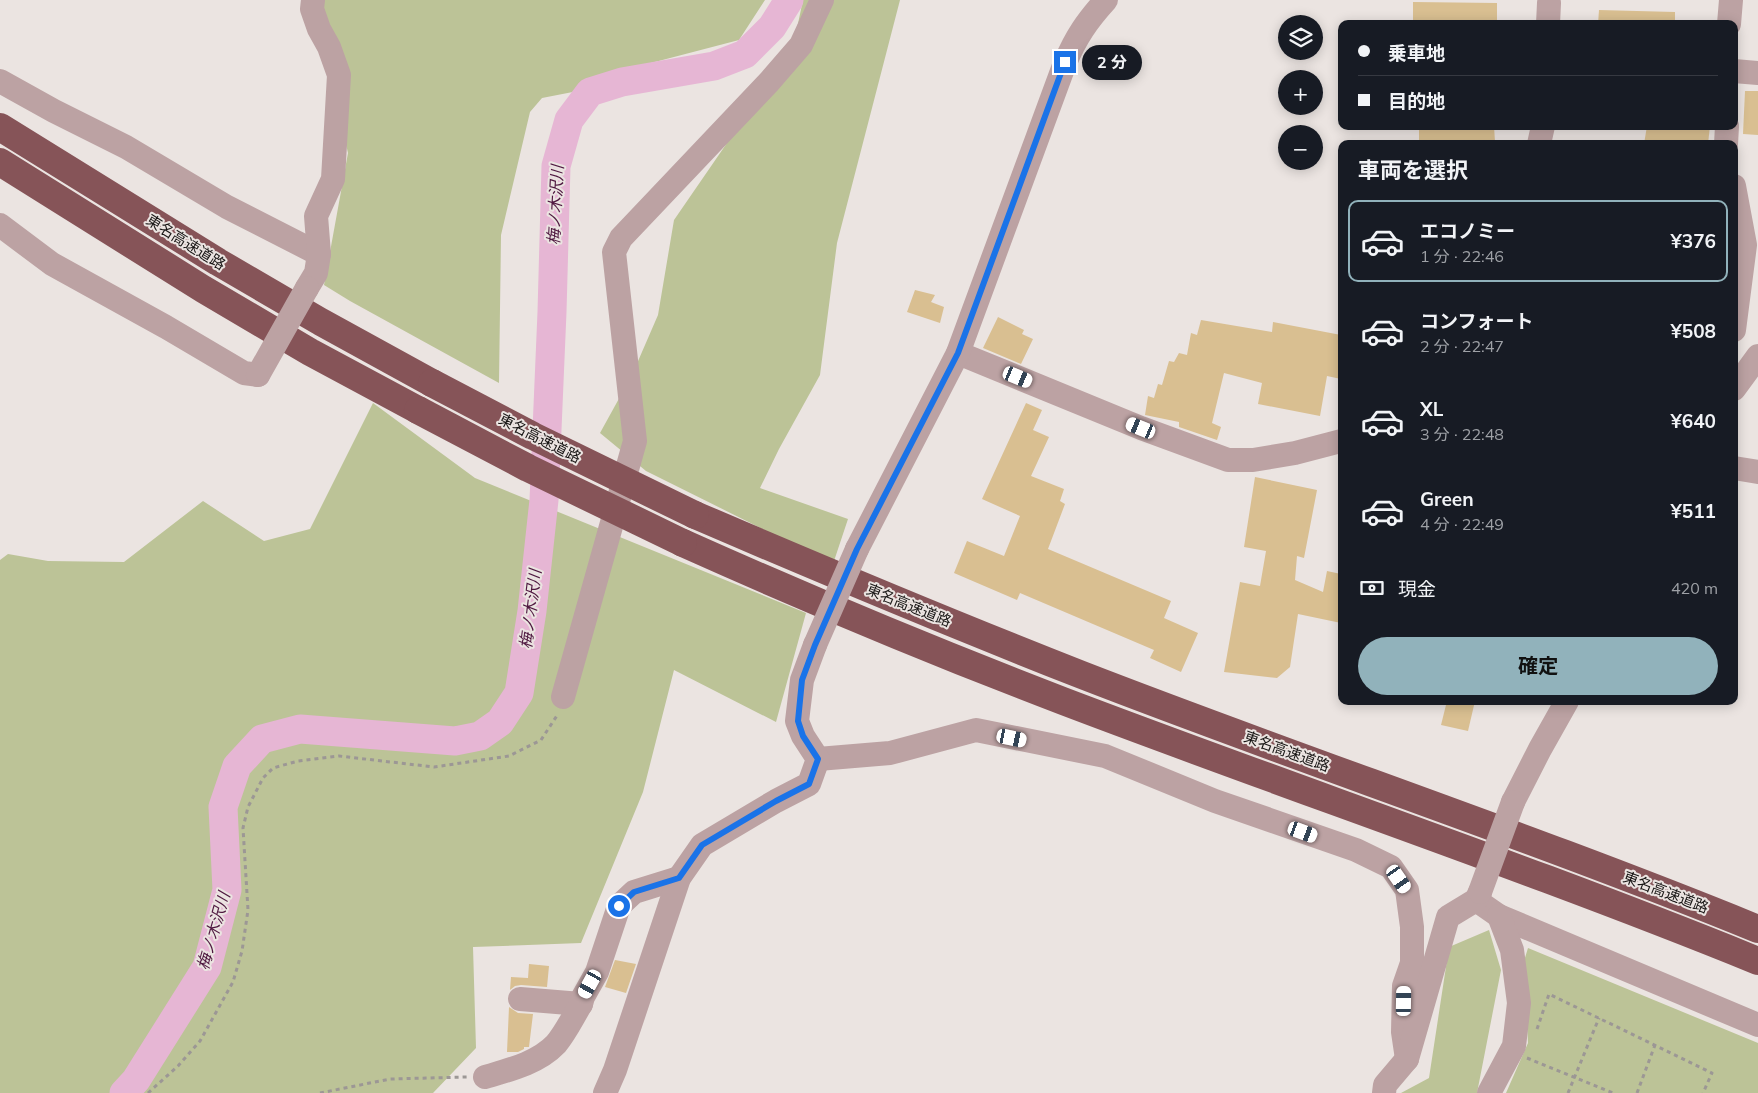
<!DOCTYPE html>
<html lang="ja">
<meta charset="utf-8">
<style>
:root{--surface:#171b24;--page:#20242c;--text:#f1f3f6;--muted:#9ea1a6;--line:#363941;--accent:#91b2bb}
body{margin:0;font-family:Mulish,"Noto Sans JP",sans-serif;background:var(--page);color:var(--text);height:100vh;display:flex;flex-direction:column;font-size:19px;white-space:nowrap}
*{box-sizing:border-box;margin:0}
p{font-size:16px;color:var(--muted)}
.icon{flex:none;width:28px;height:28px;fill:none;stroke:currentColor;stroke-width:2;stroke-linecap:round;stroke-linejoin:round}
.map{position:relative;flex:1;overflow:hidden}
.sheet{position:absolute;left:1338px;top:140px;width:400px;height:565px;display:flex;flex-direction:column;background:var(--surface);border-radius:10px;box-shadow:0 2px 12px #0003}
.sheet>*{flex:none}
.guide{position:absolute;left:1338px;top:20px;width:400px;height:110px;border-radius:10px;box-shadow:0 2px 12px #0003;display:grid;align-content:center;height:110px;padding:0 20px;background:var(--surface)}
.tools{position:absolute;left:1278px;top:15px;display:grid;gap:10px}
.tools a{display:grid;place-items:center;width:45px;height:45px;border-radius:50%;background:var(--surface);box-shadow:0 2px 12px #0003;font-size:25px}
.end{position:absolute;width:22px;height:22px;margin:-11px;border:6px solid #1a73e8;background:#fff;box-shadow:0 0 0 2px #fff}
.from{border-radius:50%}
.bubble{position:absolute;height:35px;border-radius:18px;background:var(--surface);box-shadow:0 2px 12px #0003;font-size:16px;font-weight:700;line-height:35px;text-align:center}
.car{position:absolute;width:15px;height:30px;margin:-15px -8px;border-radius:6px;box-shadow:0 0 4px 1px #0007;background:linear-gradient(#fff 24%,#345 0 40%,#fff 0 76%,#345 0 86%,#fff 0)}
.guide b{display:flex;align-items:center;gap:18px;height:48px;font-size:19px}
.guide b+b{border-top:1px solid var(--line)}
.guide i{width:12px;height:12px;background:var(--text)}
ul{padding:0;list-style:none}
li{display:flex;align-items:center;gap:15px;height:82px;margin:0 10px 8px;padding:0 10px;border:2px solid transparent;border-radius:10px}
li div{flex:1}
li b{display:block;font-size:19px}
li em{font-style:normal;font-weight:700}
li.on{border-color:var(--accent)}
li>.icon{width:45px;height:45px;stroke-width:1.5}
h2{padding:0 20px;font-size:22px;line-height:60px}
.pay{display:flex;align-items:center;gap:12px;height:55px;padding:0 20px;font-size:19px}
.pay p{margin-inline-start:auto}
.primary-button{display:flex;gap:10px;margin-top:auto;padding:10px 20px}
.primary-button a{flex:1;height:58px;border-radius:30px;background:var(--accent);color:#111;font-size:20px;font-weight:700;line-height:58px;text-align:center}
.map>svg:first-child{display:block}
.green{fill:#bcc397}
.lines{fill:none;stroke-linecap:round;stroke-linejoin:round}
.river{stroke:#e6b6d4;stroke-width:29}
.building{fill:#d9bf91}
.path{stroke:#9c9795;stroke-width:3;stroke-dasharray:4 4;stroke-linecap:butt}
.minor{stroke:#bca2a3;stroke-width:24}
.highway{stroke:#865458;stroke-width:28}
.minor-bridge{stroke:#bca2a3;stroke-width:24}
.highway-bridge{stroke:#865458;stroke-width:28}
.route{stroke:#1a73e8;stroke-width:6}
.labels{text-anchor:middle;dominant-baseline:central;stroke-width:4;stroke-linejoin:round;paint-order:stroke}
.street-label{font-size:15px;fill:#171514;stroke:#ebe4e1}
.water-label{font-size:16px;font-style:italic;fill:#4f1840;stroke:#ebe4e1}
</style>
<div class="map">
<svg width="1758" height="1093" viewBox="0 0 1758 1093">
<rect width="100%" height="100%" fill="#ebe4e1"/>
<g class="green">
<polygon points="321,0 765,0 739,40 628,69 583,90 542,98 530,112 501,235 499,383 350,301 324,285 348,153 337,105"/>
<polygon points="803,0 900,0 837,243 820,375 779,449 760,488 848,519 833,564 646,471 600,433 632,375 658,315 674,220 793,47"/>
<polygon points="373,403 475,478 806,613 776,722 674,670 643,792 581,943 473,947 476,1048 433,1093 0,1093 0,560 8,554 48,561 124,562 203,501 264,541 310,529"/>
<polygon points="1489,930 1501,970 1477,1093 1401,1093 1429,1078 1449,947"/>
<polygon points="1528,948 1758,1043 1758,1093 1506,1093 1528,1043 1524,961"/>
</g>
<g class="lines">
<polyline class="river" points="124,1093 136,1080 207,967 227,890 223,807 237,766 262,739 300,729 455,741 480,736 500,722 519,693 532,611 544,500 552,312 556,166 569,120 590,92 622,82 714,66 745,54 772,27 789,0"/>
</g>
<g class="building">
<polygon points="1413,2 1497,3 1497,24 1413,24"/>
<polygon points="1599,10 1675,12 1675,24 1598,24"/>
<polygon points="1745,91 1758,91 1758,135 1743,134"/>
<polygon points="1419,126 1494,126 1495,142 1473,144 1419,144"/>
<polygon points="1647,126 1710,126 1708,144 1644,144"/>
<polygon points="915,290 935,295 931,302 944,307 940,323 907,312"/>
<polygon points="998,317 1024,330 1022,334 1033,339 1021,364 983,348"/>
<polygon points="1201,320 1272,332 1273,322 1341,335 1341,379 1327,376 1320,416 1258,404 1262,383 1224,373 1212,423 1221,427 1217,440 1179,427 1179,422 1145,415 1148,396 1154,398 1158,384 1162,385 1169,361 1174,362 1179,353 1187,355 1191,333 1197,335"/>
<polygon points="1026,403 1042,410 1033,430 1049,437 1031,476 1064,489 1060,501 1065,504 1048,549 1171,601 1164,618 1198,633 1181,672 1150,658 1154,650 1020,593 1017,600 954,573 967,541 1004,556 1020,516 982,499"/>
<polygon points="1255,477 1317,490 1304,558 1297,556 1295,580 1323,592 1327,571 1341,574 1341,623 1298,614 1290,667 1277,678 1224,672 1240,582 1260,586 1266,551 1244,547"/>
<polygon points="1447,701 1475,701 1468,731 1441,725"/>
<polygon points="615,960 636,964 626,993 605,987"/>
<polygon points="529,964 549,966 547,987 521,985 515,986 510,990 511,977 528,978"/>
<polygon points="509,1007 518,1013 533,1014 529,1047 524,1047 524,1049 518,1052 507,1052"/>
</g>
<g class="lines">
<g class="path">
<polyline points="1537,1029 1549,994 1712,1073 1703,1093"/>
<polyline points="1527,1058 1613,1093"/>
<polyline points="148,1093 178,1066 200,1041 233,982 242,951 248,910 243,828 248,807 263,778 273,768 298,761 339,756 434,767 509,756 541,740 558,714"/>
<polyline points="320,1093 390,1079 467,1077"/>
<polyline points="1568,1093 1599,1018"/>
<polyline points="1637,1093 1655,1045"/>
</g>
<g class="minor">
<polyline points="1548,24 1549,3"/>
<polyline points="1729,24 1731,0"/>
<polyline points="1734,71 1758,73"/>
<polyline points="0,81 54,111 126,147 227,207 319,254"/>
<polyline points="1539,144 1543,126"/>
<polyline points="1726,144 1727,126"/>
<polyline points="1734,186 1745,245 1734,330"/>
<polyline points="0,225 52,264 166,327 244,373 258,375"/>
<polyline points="307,288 316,273 319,254 316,216 333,179 339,75 329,47 319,29 312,9 313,0"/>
<polyline points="958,353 1141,428 1228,460 1253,460 1295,453 1341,441"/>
<polyline points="1734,389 1758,356"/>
<polyline points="1734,468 1758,472"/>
<path d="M857 549 958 353 1065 63C1076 37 1087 21 1106 0"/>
<polyline points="563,697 635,441 614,252 621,238 769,82 801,45 822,0"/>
<polyline points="818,759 890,753 976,730 1105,756 1215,801 1356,850 1391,867 1407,890 1412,927 1412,963 1404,986 1403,1032 1407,1059"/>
<polyline points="1513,802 1540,749 1567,701"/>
<polyline points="1476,900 1499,916 1758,1025"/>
<polyline points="520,999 581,1004"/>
<path d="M485 1077C509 1070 538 1063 556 1044 566 1032 573 1017 581 1004L583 997 597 972 619 906 634 892 679 878"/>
<polyline points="605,1093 615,1070 679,878 702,845 776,801 809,784 818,759 803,736 797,721 802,680 815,645"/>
<polyline points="1384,1093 1385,1085 1407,1059 1448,917 1476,900 1480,892"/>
<polyline points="1489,1093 1514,1046 1519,1003 1512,950 1499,916"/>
</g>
<g class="highway">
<polyline points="0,127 218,262 321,322 432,383"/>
<polyline points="0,162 203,289 310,352 418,410"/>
<path d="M695 515C823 570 952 624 1082 675 1306 762 1535 838 1758 929"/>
<path d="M683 543C808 599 935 652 1063 701 1294 789 1529 868 1758 961"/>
</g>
<g class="minor-bridge">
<polyline points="258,375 307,288"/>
<polyline points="815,645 857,549"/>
<polyline points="1480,892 1513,802"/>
</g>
<g class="highway-bridge">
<polyline points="432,383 533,436 695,515"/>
<polyline points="418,410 528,468 683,543"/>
</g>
</g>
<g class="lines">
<polyline class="route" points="619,906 634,892 679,878 702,845 776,801 809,784 818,759 803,736 798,721 802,680 815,645 857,549 958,353 1065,62"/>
</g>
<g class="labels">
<g class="street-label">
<text transform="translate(186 242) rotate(32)">東名高速道路</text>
<text transform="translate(540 438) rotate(27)">東名高速道路</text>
<text transform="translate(909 605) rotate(22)">東名高速道路</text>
<text transform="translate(1287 751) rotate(20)">東名高速道路</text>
<text transform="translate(1666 892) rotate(21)">東名高速道路</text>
</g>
<g class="water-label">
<text transform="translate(555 205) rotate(-87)">梅ノ木沢川</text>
<text transform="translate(530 609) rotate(-83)">梅ノ木沢川</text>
<text transform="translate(213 931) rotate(-74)">梅ノ木沢川</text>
</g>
</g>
</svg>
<div class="tools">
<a><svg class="icon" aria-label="layers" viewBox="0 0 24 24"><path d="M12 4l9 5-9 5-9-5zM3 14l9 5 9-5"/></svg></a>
<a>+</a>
<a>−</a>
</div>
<i class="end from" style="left:619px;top:906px"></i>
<i class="end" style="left:1065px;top:62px"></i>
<div class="bubble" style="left:1082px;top:45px;width:60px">2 分</div>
<i class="car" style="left:1018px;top:377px;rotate:112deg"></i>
<i class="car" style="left:1141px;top:428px;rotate:292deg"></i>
<i class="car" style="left:1012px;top:738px;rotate:102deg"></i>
<i class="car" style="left:1303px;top:832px;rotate:110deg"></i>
<i class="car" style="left:1399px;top:879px;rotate:145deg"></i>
<i class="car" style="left:590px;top:984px;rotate:209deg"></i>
<i class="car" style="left:1404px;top:1001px;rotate:1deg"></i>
<div class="guide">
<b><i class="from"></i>乗車地</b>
<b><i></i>目的地</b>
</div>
<section class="sheet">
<h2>車両を選択</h2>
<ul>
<li class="on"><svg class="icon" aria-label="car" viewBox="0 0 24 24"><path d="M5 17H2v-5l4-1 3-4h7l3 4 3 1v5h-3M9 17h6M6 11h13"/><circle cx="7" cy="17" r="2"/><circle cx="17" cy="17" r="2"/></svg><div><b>エコノミー</b><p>1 分 · 22:46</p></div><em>¥376</em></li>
<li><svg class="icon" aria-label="car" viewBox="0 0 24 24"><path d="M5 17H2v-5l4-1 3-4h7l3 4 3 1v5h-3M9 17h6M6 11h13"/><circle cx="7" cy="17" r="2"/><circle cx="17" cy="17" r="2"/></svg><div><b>コンフォート</b><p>2 分 · 22:47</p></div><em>¥508</em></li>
<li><svg class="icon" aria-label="car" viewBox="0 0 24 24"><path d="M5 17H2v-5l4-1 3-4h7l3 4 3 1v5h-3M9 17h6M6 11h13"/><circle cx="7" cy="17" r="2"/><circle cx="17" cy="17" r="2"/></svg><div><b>XL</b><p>3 分 · 22:48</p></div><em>¥640</em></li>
<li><svg class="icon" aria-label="car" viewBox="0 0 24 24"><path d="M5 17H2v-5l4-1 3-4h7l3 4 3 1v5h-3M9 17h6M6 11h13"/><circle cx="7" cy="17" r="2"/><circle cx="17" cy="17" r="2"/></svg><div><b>Green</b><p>4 分 · 22:49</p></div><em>¥511</em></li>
</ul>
<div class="pay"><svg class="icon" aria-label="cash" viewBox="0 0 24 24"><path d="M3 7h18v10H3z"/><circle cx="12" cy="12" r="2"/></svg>現金<p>420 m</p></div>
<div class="primary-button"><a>確定</a></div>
</section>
</div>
